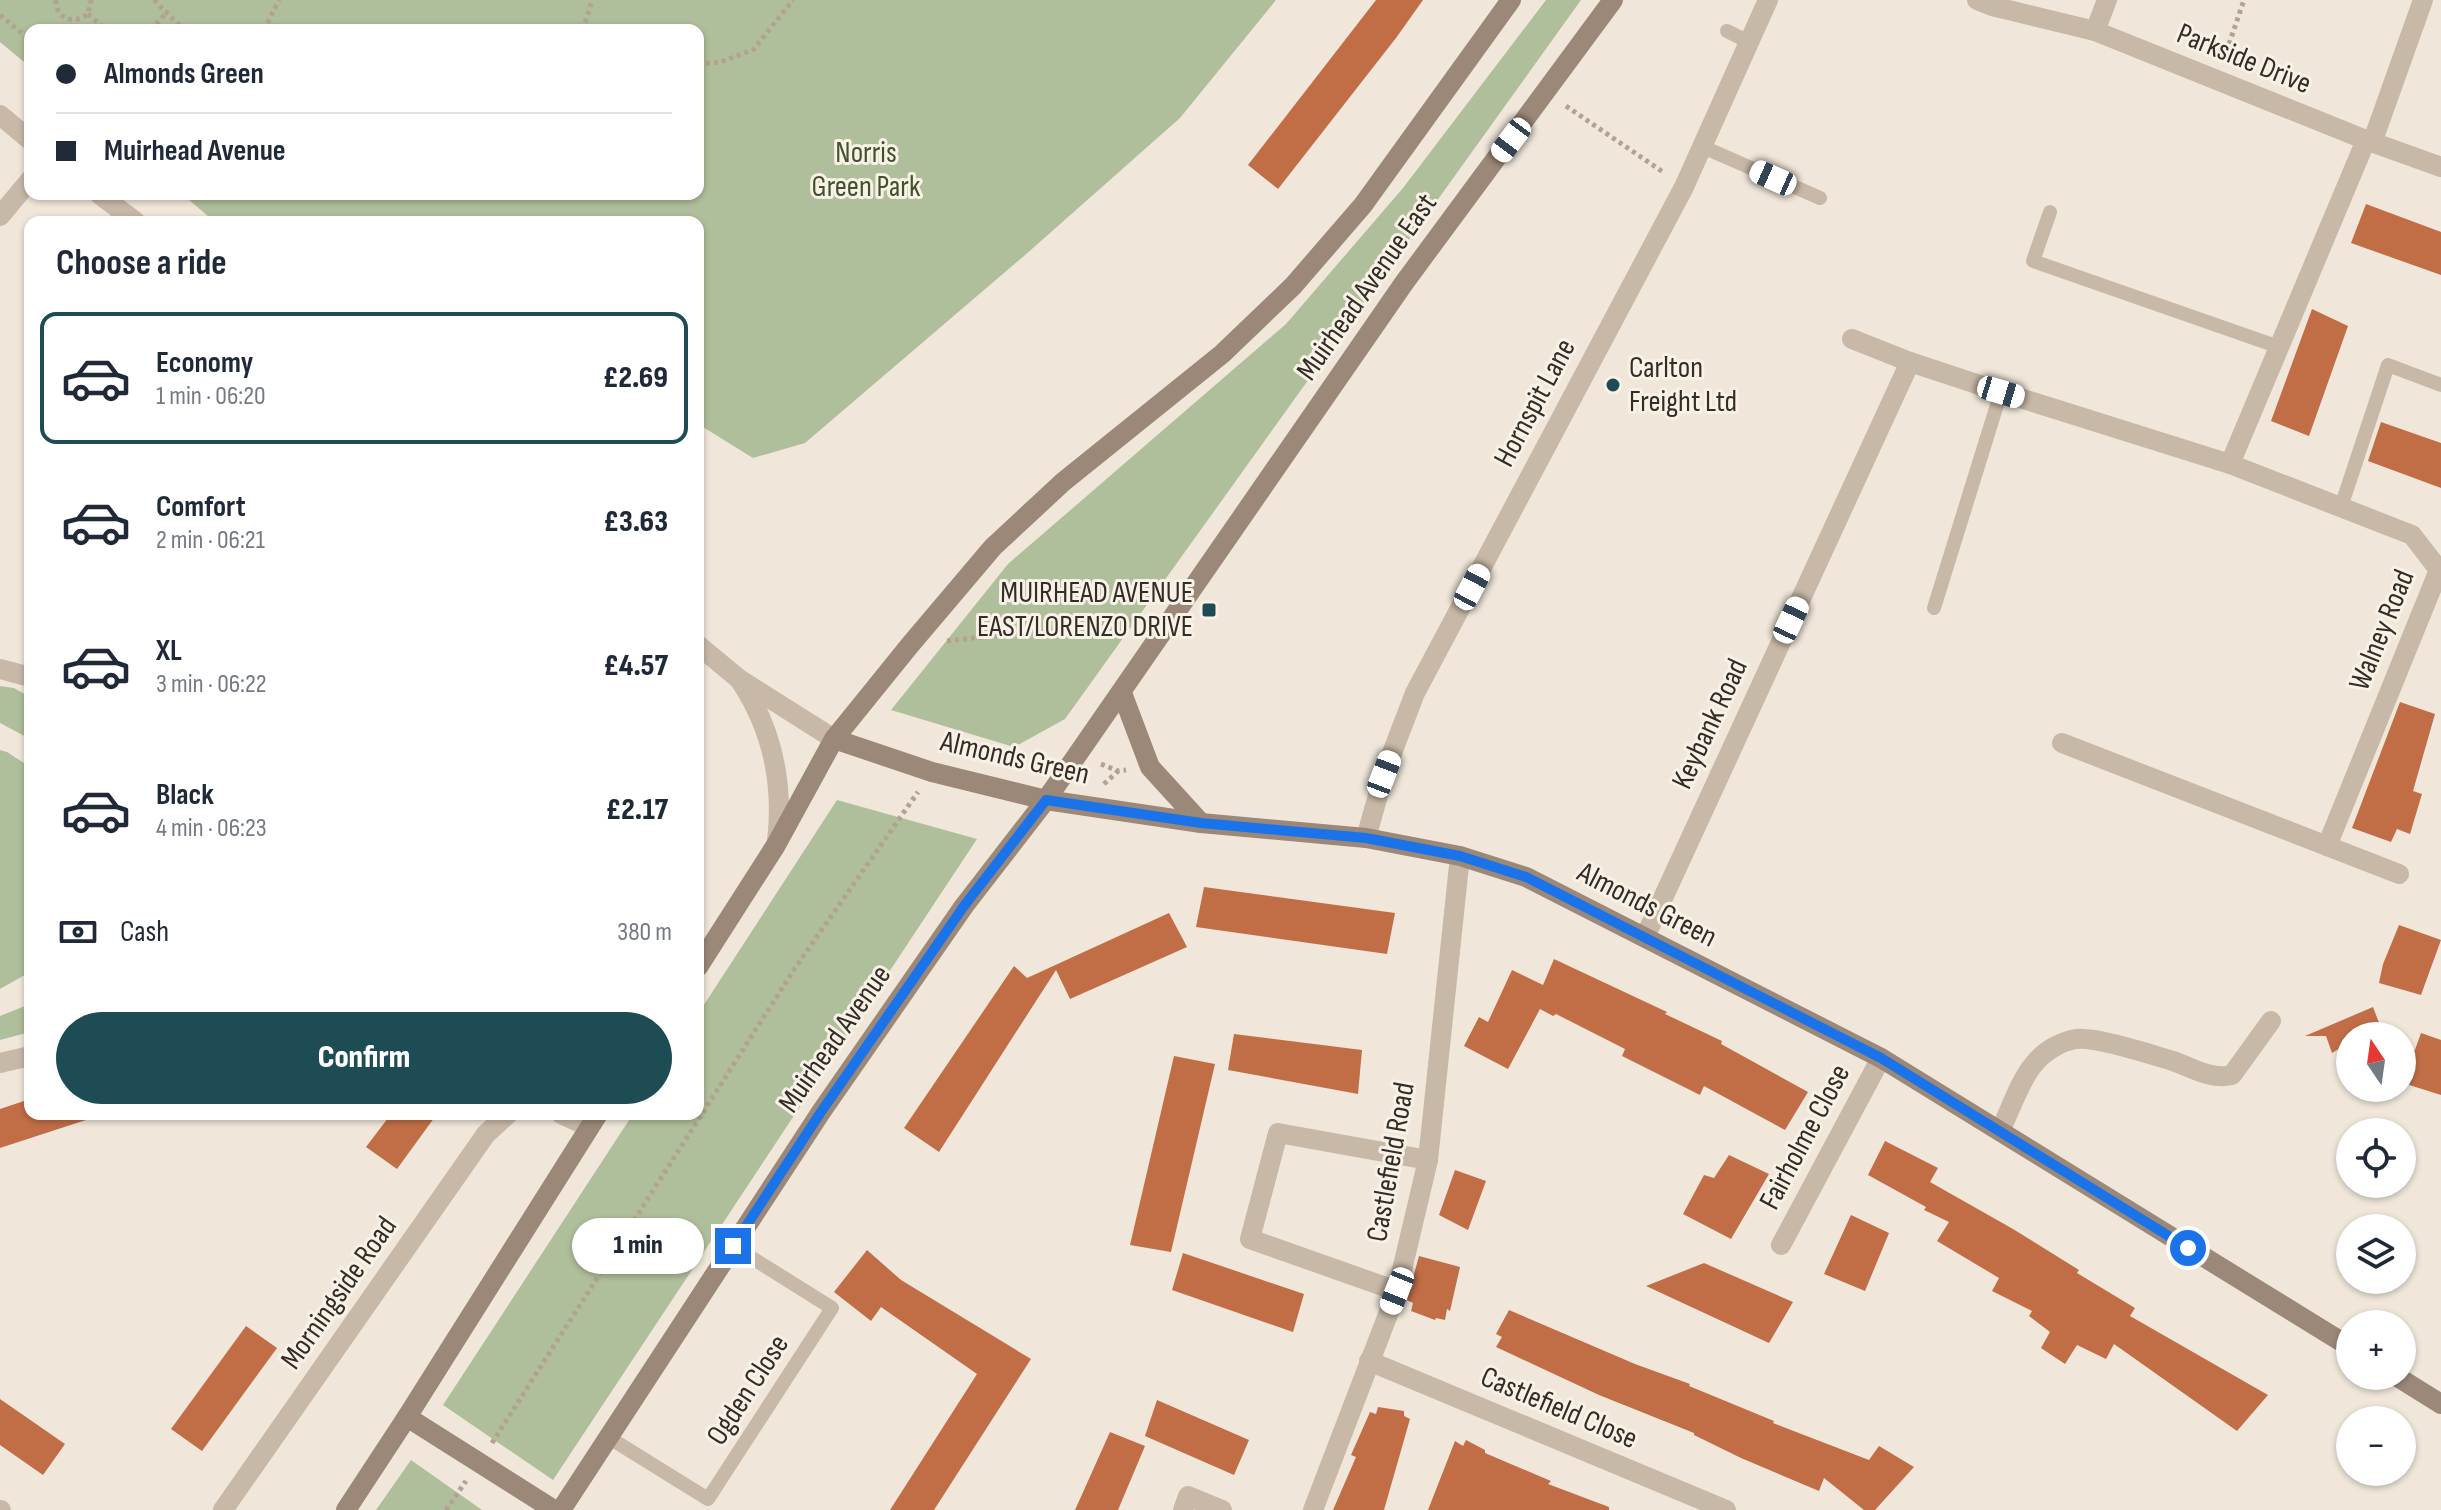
<!DOCTYPE html>
<meta charset="utf-8">
<style>
:root{--surface:#fff;--page:#f6f6f7;--text:#1f2937;--muted:#747a83;--line:#e0e1e3;--accent:#1e4c54}
body{margin:0;font-family:"Sofia Sans Condensed",sans-serif;background:var(--page);color:var(--text);height:100vh;display:flex;flex-direction:column;font-size:30px;white-space:nowrap}
*{box-sizing:border-box;margin:0}
p{font-size:26px;color:var(--muted)}
.icon{flex:none;width:44px;height:44px;fill:none;stroke:currentColor;stroke-width:2;stroke-linecap:round;stroke-linejoin:round}
.map{position:relative;flex:1;overflow:hidden}
.sheet{position:absolute;left:24px;top:216px;width:680px;height:904px;display:flex;flex-direction:column;background:var(--surface);border-radius:16px;box-shadow:0 2px 6px #0004}
.sheet>*{flex:none}
.guide{position:absolute;left:24px;top:24px;width:680px;height:176px;border-radius:16px;box-shadow:0 2px 6px #0004;display:grid;align-content:center;height:176px;padding:0 32px;background:var(--surface)}
.needle{width:52px;rotate:347deg}
.controls{position:absolute;left:2336px;top:1022px;display:grid;gap:16px}
.controls a{display:grid;place-items:center;width:80px;height:80px;border-radius:50%;background:var(--surface);box-shadow:0 2px 6px #0004;font-size:40px}
.end{position:absolute;width:36px;height:36px;margin:-18px;border:10px solid #1a73e8;background:#fff;box-shadow:0 0 0 4px #fff}
.from{border-radius:50%}
.bubble{position:absolute;height:56px;border-radius:28px;background:var(--surface);box-shadow:0 2px 6px #0004;font-size:26px;font-weight:800;line-height:56px;text-align:center}
.car{position:absolute;width:24px;height:48px;margin:-24px -12px;border-radius:10px;box-shadow:0 0 6px 2px #0007;background:linear-gradient(#fff 24%,#345 0 40%,#fff 0 76%,#345 0 86%,#fff 0)}
.guide b{display:flex;align-items:center;gap:28px;height:76px;font-size:30px}
.guide b+b{border-top:2px solid var(--line)}
.guide i{width:20px;height:20px;background:var(--text)}
ul{padding:0;list-style:none}
li{display:flex;align-items:center;gap:24px;height:132px;margin:0 16px 12px;padding:0 16px;border:4px solid transparent;border-radius:16px}
li div{flex:1}
li b{display:block;font-size:30px}
li em{font-style:normal;font-weight:800}
li.selected{border-color:var(--accent)}
li>.icon{width:72px;height:72px;stroke-width:1.5}
h2{padding:0 32px;font-size:36px;line-height:96px}
.pay{display:flex;align-items:center;gap:20px;height:88px;padding:0 32px;font-size:30px}
.pay p{margin-inline-start:auto}
.action{display:flex;gap:16px;margin-top:auto;padding:16px 32px}
.action a{flex:1;height:92px;border-radius:48px;background:var(--accent);color:#fff;font-size:32px;font-weight:800;line-height:92px;text-align:center}
.map>svg:first-child{display:block}
.green{fill:#b0bf9b}
.building{fill:#c16e47}
.lines{fill:none;stroke-linecap:round;stroke-linejoin:round}
.path{stroke:#b3a291;stroke-width:5;stroke-dasharray:4 4;stroke-linecap:butt}
.lane{stroke:#c8b8a7;stroke-width:14}
.street{stroke:#c8b8a7;stroke-width:20}
.secondary{stroke:#9b8878;stroke-width:20}
.route{stroke:#1a73e8;stroke-width:10}
.poi-dot{fill:#1e4c54;stroke:#f8f1e6;stroke-width:3}
.labels{text-anchor:middle;dominant-baseline:central;stroke-width:6;stroke-linejoin:round;paint-order:stroke}
.street-label{font-size:30px;fill:#342c27;stroke:#f8f1e6}
.park-label{font-size:30px;fill:#41512c;stroke:#f8f1e6}
.poi-label{font-size:30px;fill:#342c27;stroke:#f8f1e6;text-anchor:start}
</style>
<div class="map">
<svg width="2441" height="1510" viewBox="0 0 2441 1510">
<rect width="100%" height="100%" fill="#f0e7da"/>
<g class="green">
<polygon points="0,0 1276,0 1180,118 1024,256 805,443 753,458 698,424 698,222 215,222 182,194 698,194 698,30 30,30 30,67 0,42"/>
<polygon points="1546,0 1581,0 1065,719 1014,747 891,710 1008,564 1286,324 1403,188"/>
<polygon points="0,686 14,688 30,697 30,739 0,723"/>
<polygon points="0,750 7,752 30,767 30,972 0,989"/>
<polygon points="837,800 977,839 553,1480 443,1405 633,1114 698,1114 698,1014"/>
<polygon points="30,1004 30,1032 0,1040 0,1016"/>
<polygon points="411,1460 482,1510 376,1510"/>
</g>
<g class="building">
<polygon points="1376,0 1423,0 1396,38 1278,189 1248,165"/>
<polygon points="2366,204 2441,232 2441,275 2351,243"/>
<polygon points="2312,309 2348,326 2309,436 2271,421"/>
<polygon points="2381,422 2441,443 2441,488 2368,461"/>
<polygon points="2400,702 2435,714 2413,791 2422,794 2410,834 2397,829 2391,842 2352,828"/>
<polygon points="1204,887 1395,913 1387,954 1196,927"/>
<polygon points="1169,913 1187,947 1070,999 1056,970 939,1152 904,1128 1014,966 1027,978"/>
<polygon points="2399,925 2441,940 2421,995 2379,983 2383,964"/>
<polygon points="1554,959 1667,1012 1665,1014 1722,1041 1721,1044 1808,1092 1785,1130 1704,1086 1700,1095 1622,1056 1625,1049 1556,1014 1553,1016 1540,1009 1508,1069 1464,1046 1479,1017 1488,1022 1512,970 1543,985"/>
<polygon points="2373,1007 2384,1036 2350,1036 2350,1042 2332,1053 2326,1036 2305,1036"/>
<polygon points="2421,1033 2441,1040 2441,1095 2403,1083"/>
<polygon points="1234,1034 1362,1050 1358,1094 1228,1070"/>
<polygon points="1174,1056 1215,1064 1171,1252 1130,1245"/>
<polygon points="30,1099 30,1114 88,1114 89,1119 0,1148 0,1109"/>
<polygon points="391,1114 437,1114 397,1169 366,1147"/>
<polygon points="1885,1141 1938,1168 1930,1182 2013,1229 2079,1270 2077,1273 2135,1308 2130,1316 2268,1395 2237,1431 2114,1344 2106,1359 2077,1345 2065,1364 2041,1348 2050,1332 2029,1316 2032,1311 1992,1291 1999,1278 1937,1241 1949,1222 1924,1210 1926,1207 1868,1175"/>
<polygon points="1729,1155 1769,1174 1731,1239 1683,1214 1704,1175 1714,1178"/>
<polygon points="1455,1170 1486,1181 1468,1230 1439,1215"/>
<polygon points="1851,1215 1889,1233 1865,1291 1824,1274"/>
<polygon points="867,1250 901,1280 1031,1359 934,1510 890,1510 977,1374 881,1307 871,1321 834,1292"/>
<polygon points="1183,1253 1304,1294 1293,1332 1172,1290"/>
<polygon points="1419,1256 1460,1267 1450,1311 1447,1309 1445,1320 1436,1318 1435,1320 1411,1311 1413,1303 1407,1300"/>
<polygon points="1704,1263 1793,1302 1769,1343 1646,1286"/>
<polygon points="1509,1310 1635,1364 1690,1384 1689,1386 1774,1421 1773,1423 1869,1460 1879,1446 1914,1467 1875,1510 1864,1510 1824,1478 1819,1491 1741,1458 1694,1435 1694,1433 1599,1395 1496,1347 1502,1337 1496,1334"/>
<polygon points="246,1326 277,1348 202,1451 171,1429"/>
<polygon points="0,1399 65,1444 43,1475 0,1445"/>
<polygon points="1157,1400 1249,1440 1234,1475 1145,1436"/>
<polygon points="1378,1407 1404,1411 1404,1416 1410,1419 1384,1510 1333,1510 1356,1457 1351,1455 1370,1412 1376,1414"/>
<polygon points="1110,1432 1145,1446 1118,1510 1075,1510"/>
<polygon points="1466,1440 1485,1450 1485,1453 1551,1481 1548,1484 1609,1507 1609,1510 1428,1510 1455,1441 1463,1446"/>
</g>
<g class="lines">
<g class="path">
<path d="M56 0C56 19 73 25 88 14L91 0"/>
<polyline points="154,0 178,24 193,30"/>
<polyline points="88,14 106,30"/>
<polyline points="0,15 30,40"/>
<polyline points="151,30 167,12"/>
<polyline points="264,30 279,0"/>
<polyline points="583,30 592,0"/>
<polyline points="2229,44 2244,0"/>
<polyline points="698,64 721,62 754,49 793,0"/>
<polyline points="1566,106 1663,172"/>
<polyline points="947,641 1139,619"/>
<polyline points="1101,764 1118,771 1126,770"/>
<polyline points="1104,784 1118,771"/>
<polyline points="492,1443 795,968 918,792"/>
<polyline points="446,1510 466,1481"/>
</g>
<g class="lane">
<polyline points="1727,31 1751,43"/>
<polyline points="1703,147 1820,198"/>
<polyline points="2050,212 2033,261 2279,347"/>
<polyline points="2341,507 2388,365 2441,385"/>
<polyline points="1934,608 2001,392"/>
<polyline points="608,1437 708,1499 832,1308 733,1246"/>
</g>
<g class="street">
<polyline points="1977,0 1992,6 2095,31 2366,140 2441,167"/>
<polyline points="2095,31 2107,0"/>
<polyline points="0,115 30,140"/>
<polyline points="2372,143 2423,0"/>
<polyline points="99,194 136,222"/>
<polyline points="0,216 30,180"/>
<polyline points="1852,339 1910,362 2001,392 2230,464 2412,535 2439,570 2327,846"/>
<polyline points="2230,464 2366,140"/>
<polyline points="698,645 739,679 834,739"/>
<polyline points="0,669 30,677"/>
<path d="M739 679C772 728 784 782 777 841"/>
<polyline points="2062,743 2399,874"/>
<polyline points="1366,838 1384,774 1415,693 1684,187 1768,0"/>
<polyline points="1645,937 1910,362"/>
<polyline points="0,1063 30,1056"/>
<polyline points="561,1114 589,1127"/>
<path d="M2000 1131C2010 1111 2020 1080 2034 1064 2044 1051 2060 1042 2076 1039 2095 1036 2153 1055 2173 1061 2193 1068 2210 1080 2232 1075L2271 1021"/>
<polyline points="1781,1245 1881,1058"/>
<polyline points="1397,1291 1250,1239 1278,1133 1428,1160"/>
<polyline points="1369,1361 1726,1510"/>
<polyline points="0,1510 1,1510"/>
<polyline points="223,1510 486,1134 508,1114"/>
<polyline points="1183,1510 1188,1496 1222,1510"/>
<polyline points="1313,1510 1397,1291 1428,1160 1460,856"/>
</g>
<g class="secondary">
<polyline points="1122,693 1150,767 1201,823"/>
<polyline points="834,739 932,772 1046,800 1201,823 1366,838 1460,856 1526,877 1881,1058 2350,1347"/>
<polyline points="698,967 776,845 834,739 910,645 993,547 1063,482 1222,354 1293,286 1363,205 1511,0"/>
<polyline points="2396,1376 2441,1404"/>
<polyline points="407,1417 554,1510"/>
<polyline points="346,1510 407,1417 598,1114"/>
<polyline points="561,1510 821,1112 964,906 1046,800 1404,283 1613,0"/>
</g>
</g>
<g class="lines">
<polyline class="route" points="733,1246 821,1112 964,906 1046,800 1201,823 1366,838 1460,856 1526,877 1881,1058 2188,1248"/>
</g>
<g class="poi-dot">
<circle cx="1613" cy="385" r="8"/>
<rect x="1201" y="602" width="16" height="16" rx="4"/>
</g>
<g class="labels">
<g class="street-label">
<text transform="translate(2244 59) rotate(22)">Parkside Drive</text>
<text transform="translate(1367 287) rotate(-55)">Muirhead Avenue East</text>
<text transform="translate(1535 403) rotate(-62)">Hornspit Lane</text>
<text transform="translate(2382 630) rotate(-68)">Walney Road</text>
<text transform="translate(1710 724) rotate(-65)">Keybank Road</text>
<text transform="translate(1015 758) rotate(13)">Almonds Green</text>
<text transform="translate(1647 905) rotate(27)">Almonds Green</text>
<text transform="translate(835 1039) rotate(-55)">Muirhead Avenue</text>
<text transform="translate(1805 1137) rotate(-62)">Fairholme Close</text>
<text transform="translate(1391 1162) rotate(-80)">Castlefield Road</text>
<text transform="translate(339 1293) rotate(-55)">Morningside Road</text>
<text transform="translate(748 1390) rotate(-57)">Ogden Close</text>
<text transform="translate(1559 1408) rotate(23)">Castlefield Close</text>
</g>
<g class="park-label">
<text x="866" y="153">Norris<tspan x="866" dy="34">Green Park</tspan></text>
</g>
<g class="poi-label">
<text x="1629" y="368">Carlton<tspan x="1629" dy="34">Freight Ltd</tspan></text>
<text x="1193" y="593" text-anchor="end">MUIRHEAD AVENUE<tspan x="1193" dy="34">EAST/LORENZO DRIVE</tspan></text>
</g>
</g>
</svg>
<div class="controls">
<a><svg class="needle" viewBox="-14 -14 28 28"><path d="M0-13l5 13h-10z" fill="#e53935"/><path d="M0 13l5-13h-10z" fill="#747a83"/></svg></a>
<a><svg class="icon" aria-label="locate" viewBox="0 0 24 24"><circle cx="12" cy="12" r="6"/><path d="M12 2v4M12 18v4M2 12h4M18 12h4"/></svg></a>
<a><svg class="icon" aria-label="layers" viewBox="0 0 24 24"><path d="M12 4l9 5-9 5-9-5zM3 14l9 5 9-5"/></svg></a>
<a>+</a>
<a>−</a>
</div>
<i class="end from" style="left:2188px;top:1248px"></i>
<i class="end" style="left:733px;top:1246px"></i>
<div class="bubble" style="left:572px;top:1218px;width:132px">1 min</div>
<i class="car" style="left:1511px;top:140px;rotate:217deg"></i>
<i class="car" style="left:1773px;top:178px;rotate:294deg"></i>
<i class="car" style="left:2001px;top:392px;rotate:107deg"></i>
<i class="car" style="left:1472px;top:587px;rotate:28deg"></i>
<i class="car" style="left:1791px;top:620px;rotate:25deg"></i>
<i class="car" style="left:1384px;top:774px;rotate:21deg"></i>
<i class="car" style="left:1397px;top:1291px;rotate:202deg"></i>
<div class="guide">
<b><i class="from"></i>Almonds Green</b>
<b><i></i>Muirhead Avenue</b>
</div>
<section class="sheet">
<h2>Choose a ride</h2>
<ul>
<li class="selected"><svg class="icon" aria-label="car" viewBox="0 0 24 24"><path d="M5 17H2v-5l4-1 3-4h7l3 4 3 1v5h-3M9 17h6M6 11h13"/><circle cx="7" cy="17" r="2"/><circle cx="17" cy="17" r="2"/></svg><div><b>Economy</b><p>1 min · 06:20</p></div><em>£2.69</em></li>
<li><svg class="icon" aria-label="car" viewBox="0 0 24 24"><path d="M5 17H2v-5l4-1 3-4h7l3 4 3 1v5h-3M9 17h6M6 11h13"/><circle cx="7" cy="17" r="2"/><circle cx="17" cy="17" r="2"/></svg><div><b>Comfort</b><p>2 min · 06:21</p></div><em>£3.63</em></li>
<li><svg class="icon" aria-label="car" viewBox="0 0 24 24"><path d="M5 17H2v-5l4-1 3-4h7l3 4 3 1v5h-3M9 17h6M6 11h13"/><circle cx="7" cy="17" r="2"/><circle cx="17" cy="17" r="2"/></svg><div><b>XL</b><p>3 min · 06:22</p></div><em>£4.57</em></li>
<li><svg class="icon" aria-label="car" viewBox="0 0 24 24"><path d="M5 17H2v-5l4-1 3-4h7l3 4 3 1v5h-3M9 17h6M6 11h13"/><circle cx="7" cy="17" r="2"/><circle cx="17" cy="17" r="2"/></svg><div><b>Black</b><p>4 min · 06:23</p></div><em>£2.17</em></li>
</ul>
<div class="pay"><svg class="icon" aria-label="cash" viewBox="0 0 24 24"><path d="M3 7h18v10H3z"/><circle cx="12" cy="12" r="2"/></svg>Cash<p>380 m</p></div>
<div class="action"><a>Confirm</a></div>
</section>
</div>
